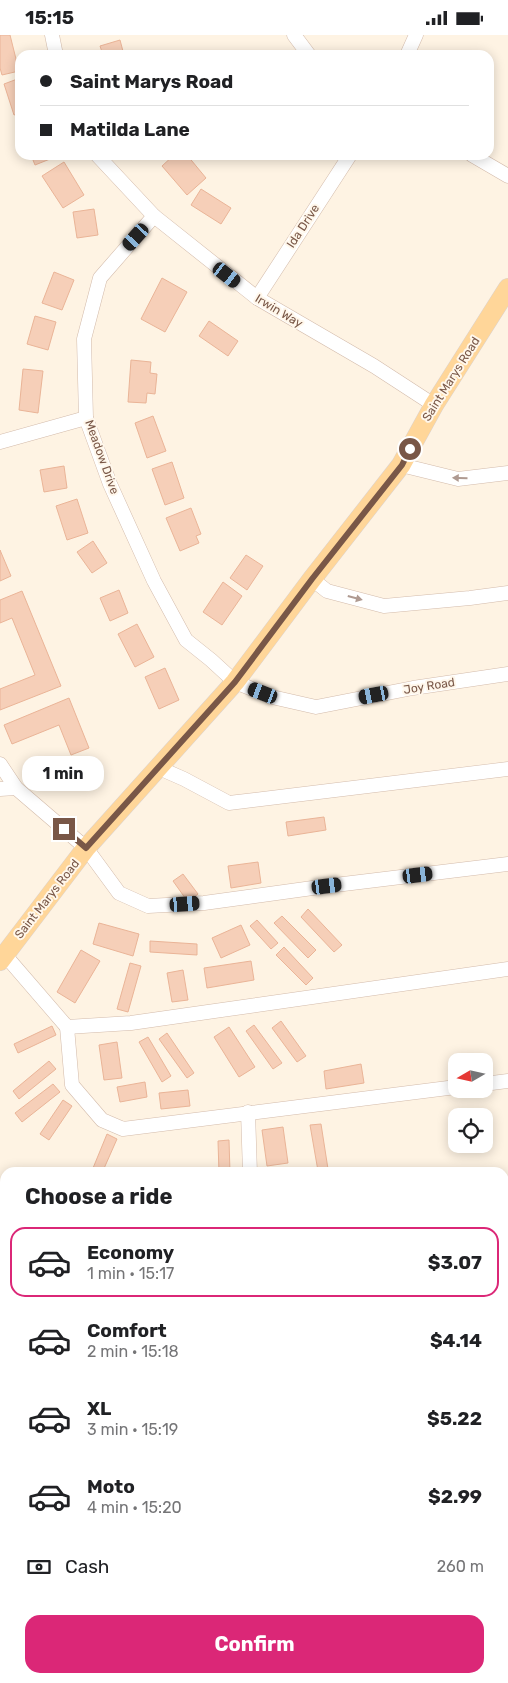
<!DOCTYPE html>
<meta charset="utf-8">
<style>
:root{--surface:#fff;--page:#f2f2f2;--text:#202124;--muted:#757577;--line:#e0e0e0;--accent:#db2777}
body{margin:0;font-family:Rubik,sans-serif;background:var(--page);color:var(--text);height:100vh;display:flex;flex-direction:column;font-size:19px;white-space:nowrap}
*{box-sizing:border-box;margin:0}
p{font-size:16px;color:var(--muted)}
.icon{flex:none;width:28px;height:28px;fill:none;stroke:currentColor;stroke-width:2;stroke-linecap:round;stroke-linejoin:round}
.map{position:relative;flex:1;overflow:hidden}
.side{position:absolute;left:0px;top:1132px;width:509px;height:516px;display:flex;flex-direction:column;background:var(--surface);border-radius:15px 15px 0 0;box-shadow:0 2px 12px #0003}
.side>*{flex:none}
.guide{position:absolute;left:15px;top:15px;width:479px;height:110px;border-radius:15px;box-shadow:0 2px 12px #0003;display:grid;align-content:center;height:110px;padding:0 25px;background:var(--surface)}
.needle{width:32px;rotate:261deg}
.buttons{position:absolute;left:448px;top:1018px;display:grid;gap:10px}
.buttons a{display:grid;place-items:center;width:45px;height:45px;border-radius:10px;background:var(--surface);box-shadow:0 2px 12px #0003;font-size:25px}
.end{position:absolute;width:22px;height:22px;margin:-11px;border:6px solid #795747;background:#fff;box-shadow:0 0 0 2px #fff}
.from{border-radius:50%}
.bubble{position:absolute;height:35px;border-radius:15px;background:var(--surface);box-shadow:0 2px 12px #0003;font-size:16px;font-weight:700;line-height:35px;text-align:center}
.car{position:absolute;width:15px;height:30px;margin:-15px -8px;border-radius:6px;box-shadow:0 0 4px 1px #0007;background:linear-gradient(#222 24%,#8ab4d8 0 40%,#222 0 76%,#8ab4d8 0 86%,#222 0)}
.guide b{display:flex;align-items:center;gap:18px;height:48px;font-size:19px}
.guide b+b{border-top:1px solid var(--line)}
.guide i{width:12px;height:12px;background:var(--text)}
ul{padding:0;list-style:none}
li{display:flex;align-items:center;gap:15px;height:70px;margin:0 10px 8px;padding:0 15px;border:2px solid transparent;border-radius:15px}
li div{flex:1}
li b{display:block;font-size:19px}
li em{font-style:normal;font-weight:700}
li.on{border-color:var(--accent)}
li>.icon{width:45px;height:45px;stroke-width:1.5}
h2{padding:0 25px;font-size:22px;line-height:60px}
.pay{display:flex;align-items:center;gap:12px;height:55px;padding:0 25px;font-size:19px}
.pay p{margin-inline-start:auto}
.action{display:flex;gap:10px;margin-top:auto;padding:10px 25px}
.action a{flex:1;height:58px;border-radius:15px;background:var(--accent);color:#fff;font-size:20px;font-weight:700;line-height:58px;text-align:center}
.status{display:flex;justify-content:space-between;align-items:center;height:35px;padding:0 25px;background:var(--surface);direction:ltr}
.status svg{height:14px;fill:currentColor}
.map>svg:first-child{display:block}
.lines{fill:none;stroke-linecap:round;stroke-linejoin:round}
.river{stroke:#b6e4e9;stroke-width:24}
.building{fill:#f6cfb8;stroke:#eab497}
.minor-casing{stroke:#d3bbab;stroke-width:15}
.major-casing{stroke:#dcd3cf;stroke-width:20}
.minor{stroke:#fff;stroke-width:14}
.major{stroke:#ffd699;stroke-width:19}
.oneway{fill:#af9a91}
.route{stroke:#795747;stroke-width:6}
.labels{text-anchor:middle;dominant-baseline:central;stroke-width:4;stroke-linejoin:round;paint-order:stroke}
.street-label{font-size:12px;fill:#795747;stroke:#fff7eb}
</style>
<div class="status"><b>15:15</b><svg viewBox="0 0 49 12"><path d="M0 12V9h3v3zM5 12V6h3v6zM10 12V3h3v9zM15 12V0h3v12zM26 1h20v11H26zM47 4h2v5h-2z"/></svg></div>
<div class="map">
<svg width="508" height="1648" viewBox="0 0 508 1648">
<rect width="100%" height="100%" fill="#fef3e3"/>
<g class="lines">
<g class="river">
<polyline points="0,1602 5,1605"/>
<polyline points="73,1644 89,1648"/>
</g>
</g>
<g class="building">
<polygon points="0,0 10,0 19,36 2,40 0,33"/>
<polygon points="120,5 124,20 103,20 100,11"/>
<polygon points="20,43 20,78 14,80 4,49"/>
<polygon points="31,120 54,120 55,122 35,130"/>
<polygon points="174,120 187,120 206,143 187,160 162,131"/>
<polygon points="64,127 84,160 63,173 42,141"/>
<polygon points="201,154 231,173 221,189 191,170"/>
<polygon points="94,174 98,200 77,203 73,177"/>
<polygon points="54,237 74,245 62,275 42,268"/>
<polygon points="162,243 187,257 165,297 141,284"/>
<polygon points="35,281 56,287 48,315 27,309"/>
<polygon points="209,286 238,306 228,321 199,301"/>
<polygon points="131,325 151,327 150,338 157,339 155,359 147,358 146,368 128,367"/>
<polygon points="23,334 43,336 38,378 19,375"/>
<polygon points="153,381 166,416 147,423 135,388"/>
<polygon points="172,427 184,463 165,470 152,434"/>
<polygon points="64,431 67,453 44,457 40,435"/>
<polygon points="77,464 88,498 67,505 56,471"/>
<polygon points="191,473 201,499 196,501 199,508 180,516 166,483"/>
<polygon points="93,506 107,528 92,538 77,517"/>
<polygon points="0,515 11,541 0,546"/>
<polygon points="246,520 263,531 247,555 230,543"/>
<polygon points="223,547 242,561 222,590 203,577"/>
<polygon points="119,555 128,578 110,586 100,563"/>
<polygon points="22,556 61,651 0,675 0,654 35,640 12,583 0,588 0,565"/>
<polygon points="137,589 154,622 135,632 118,599"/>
<polygon points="165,633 179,665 159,674 145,642"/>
<polygon points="69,663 89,713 71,720 59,690 12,709 4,690"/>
<polygon points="324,782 326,795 288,801 286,787"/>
<polygon points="258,827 261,848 231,853 228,831"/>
<polygon points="183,839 198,859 188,867 173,846"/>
<polygon points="308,874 342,910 334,917 301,882"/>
<polygon points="282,881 316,915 308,923 274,888"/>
<polygon points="257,885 278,908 271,914 250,891"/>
<polygon points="99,888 139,899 133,921 93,909"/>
<polygon points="241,890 250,910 221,923 212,903"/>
<polygon points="150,906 197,909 197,920 150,917"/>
<polygon points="284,912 313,943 306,950 276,920"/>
<polygon points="81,915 100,926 75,968 57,957"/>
<polygon points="251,926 254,945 207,953 204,933"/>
<polygon points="130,928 141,931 128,977 117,974"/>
<polygon points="183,935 188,965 172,967 167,938"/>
<polygon points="281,986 306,1021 297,1027 272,993"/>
<polygon points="254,990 282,1028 273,1034 246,996"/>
<polygon points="52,991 56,1000 18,1018 14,1009"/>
<polygon points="229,992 255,1032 239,1042 214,1002"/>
<polygon points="167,998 194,1038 187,1043 159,1004"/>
<polygon points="148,1002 171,1041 162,1047 139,1007"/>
<polygon points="117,1007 122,1043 104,1045 99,1010"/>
<polygon points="49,1026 56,1034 19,1064 13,1056"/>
<polygon points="361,1029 364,1048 326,1054 324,1036"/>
<polygon points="145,1047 147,1062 120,1067 117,1052"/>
<polygon points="53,1049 60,1057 22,1087 15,1078"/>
<polygon points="188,1055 190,1071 161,1074 159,1058"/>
<polygon points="63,1065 72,1071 49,1105 40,1099"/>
<polygon points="321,1089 328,1134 318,1136 310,1090"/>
<polygon points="283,1092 288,1128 267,1131 262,1095"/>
<polygon points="107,1099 117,1104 102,1138 91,1138"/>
<polygon points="229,1105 230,1138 219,1138 218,1106"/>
<polygon points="4,1284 5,1284 5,1318 0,1317 0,1305"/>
</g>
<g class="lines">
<g class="minor-casing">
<g id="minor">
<polyline points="52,0 56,20"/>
<polyline points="294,0 309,20"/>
<polyline points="407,20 416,0"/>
<polyline points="97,120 154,181 257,263 374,331 434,370"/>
<polyline points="472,120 508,141"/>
<polyline points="154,181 100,243 84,304 86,383 110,449 154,546 186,605 211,625 235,647 272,662 316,672 413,653 508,639"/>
<polyline points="257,263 350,120"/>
<polyline points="0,407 86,383"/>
<polyline points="401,430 458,444 508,438"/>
<polyline points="312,544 327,556 384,571 470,563 508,558"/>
<polyline points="0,729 16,753 86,813 119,858 148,871 204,868 327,851 508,829"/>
<polyline points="159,733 184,744 229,768 508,734"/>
<polyline points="0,754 16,753"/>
<polyline points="4,919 67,992 131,988 508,934"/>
<polyline points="67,992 72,1050 102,1085 123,1094 456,1052"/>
<polyline points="484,1049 508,1046"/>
<polyline points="248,1077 250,1138"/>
<polyline points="504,1159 508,1158"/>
<polyline points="0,1239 5,1240"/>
<polyline points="504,1341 508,1342"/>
</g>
</g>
<g class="major-casing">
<polyline id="major" points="0,926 86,813 235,647 312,544 401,430 434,370 508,253"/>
</g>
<use href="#minor" class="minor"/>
<use href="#major" class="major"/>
</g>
<defs><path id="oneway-solid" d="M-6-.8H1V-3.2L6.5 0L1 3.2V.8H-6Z" transform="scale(1.25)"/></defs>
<g class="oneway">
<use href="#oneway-solid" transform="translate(460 443) rotate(-179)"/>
<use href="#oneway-solid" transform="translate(355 563) rotate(15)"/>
</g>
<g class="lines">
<polyline class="route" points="64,794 86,813 235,647 312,544 402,430 410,414"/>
</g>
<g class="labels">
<g class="street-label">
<text transform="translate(303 191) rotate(-57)">Ida Drive</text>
<text transform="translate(279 276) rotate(31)">Irwin Way</text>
<text transform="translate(451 344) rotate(-58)">Saint Marys Road</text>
<text transform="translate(102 422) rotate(70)">Meadow Drive</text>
<text transform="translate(429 651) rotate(-9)">Joy Road</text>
<text transform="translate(47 864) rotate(-52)">Saint Marys Road</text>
</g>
</g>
</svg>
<div class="buttons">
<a><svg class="needle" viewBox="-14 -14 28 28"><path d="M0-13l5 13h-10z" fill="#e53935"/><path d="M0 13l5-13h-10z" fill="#757577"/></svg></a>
<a><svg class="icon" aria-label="locate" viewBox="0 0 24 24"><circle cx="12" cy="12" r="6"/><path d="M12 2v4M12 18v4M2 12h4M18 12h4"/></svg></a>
</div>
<i class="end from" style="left:410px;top:414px"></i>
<i class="end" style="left:64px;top:794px"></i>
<div class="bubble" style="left:22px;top:721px;width:82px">1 min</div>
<i class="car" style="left:136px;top:202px;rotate:222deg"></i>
<i class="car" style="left:227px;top:240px;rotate:128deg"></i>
<i class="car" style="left:263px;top:658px;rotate:291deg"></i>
<i class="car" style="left:374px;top:660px;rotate:259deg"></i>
<i class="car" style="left:418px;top:840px;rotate:83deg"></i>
<i class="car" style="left:327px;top:851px;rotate:83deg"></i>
<i class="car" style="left:185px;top:869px;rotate:86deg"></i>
<div class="guide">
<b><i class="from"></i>Saint Marys Road</b>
<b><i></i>Matilda Lane</b>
</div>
<section class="side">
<h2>Choose a ride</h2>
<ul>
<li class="on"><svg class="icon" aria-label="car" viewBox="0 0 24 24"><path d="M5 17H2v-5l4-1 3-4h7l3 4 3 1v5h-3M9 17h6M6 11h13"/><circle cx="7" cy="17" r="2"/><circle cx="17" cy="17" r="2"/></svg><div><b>Economy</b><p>1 min · 15:17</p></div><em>$3.07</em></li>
<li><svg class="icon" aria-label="car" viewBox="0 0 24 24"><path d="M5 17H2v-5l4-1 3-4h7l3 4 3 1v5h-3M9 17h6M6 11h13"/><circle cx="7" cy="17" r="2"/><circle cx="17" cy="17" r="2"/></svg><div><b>Comfort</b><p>2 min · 15:18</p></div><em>$4.14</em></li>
<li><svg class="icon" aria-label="car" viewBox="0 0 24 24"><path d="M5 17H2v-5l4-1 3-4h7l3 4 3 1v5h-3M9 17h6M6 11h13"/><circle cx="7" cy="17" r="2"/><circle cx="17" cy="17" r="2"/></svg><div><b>XL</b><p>3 min · 15:19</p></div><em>$5.22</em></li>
<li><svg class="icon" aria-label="car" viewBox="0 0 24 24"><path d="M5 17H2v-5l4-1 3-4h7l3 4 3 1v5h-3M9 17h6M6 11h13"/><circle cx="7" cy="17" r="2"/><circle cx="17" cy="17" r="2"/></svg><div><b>Moto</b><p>4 min · 15:20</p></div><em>$2.99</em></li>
</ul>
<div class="pay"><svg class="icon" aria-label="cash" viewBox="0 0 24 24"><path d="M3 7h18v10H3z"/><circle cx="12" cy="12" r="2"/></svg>Cash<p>260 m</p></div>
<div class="action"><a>Confirm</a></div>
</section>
</div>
